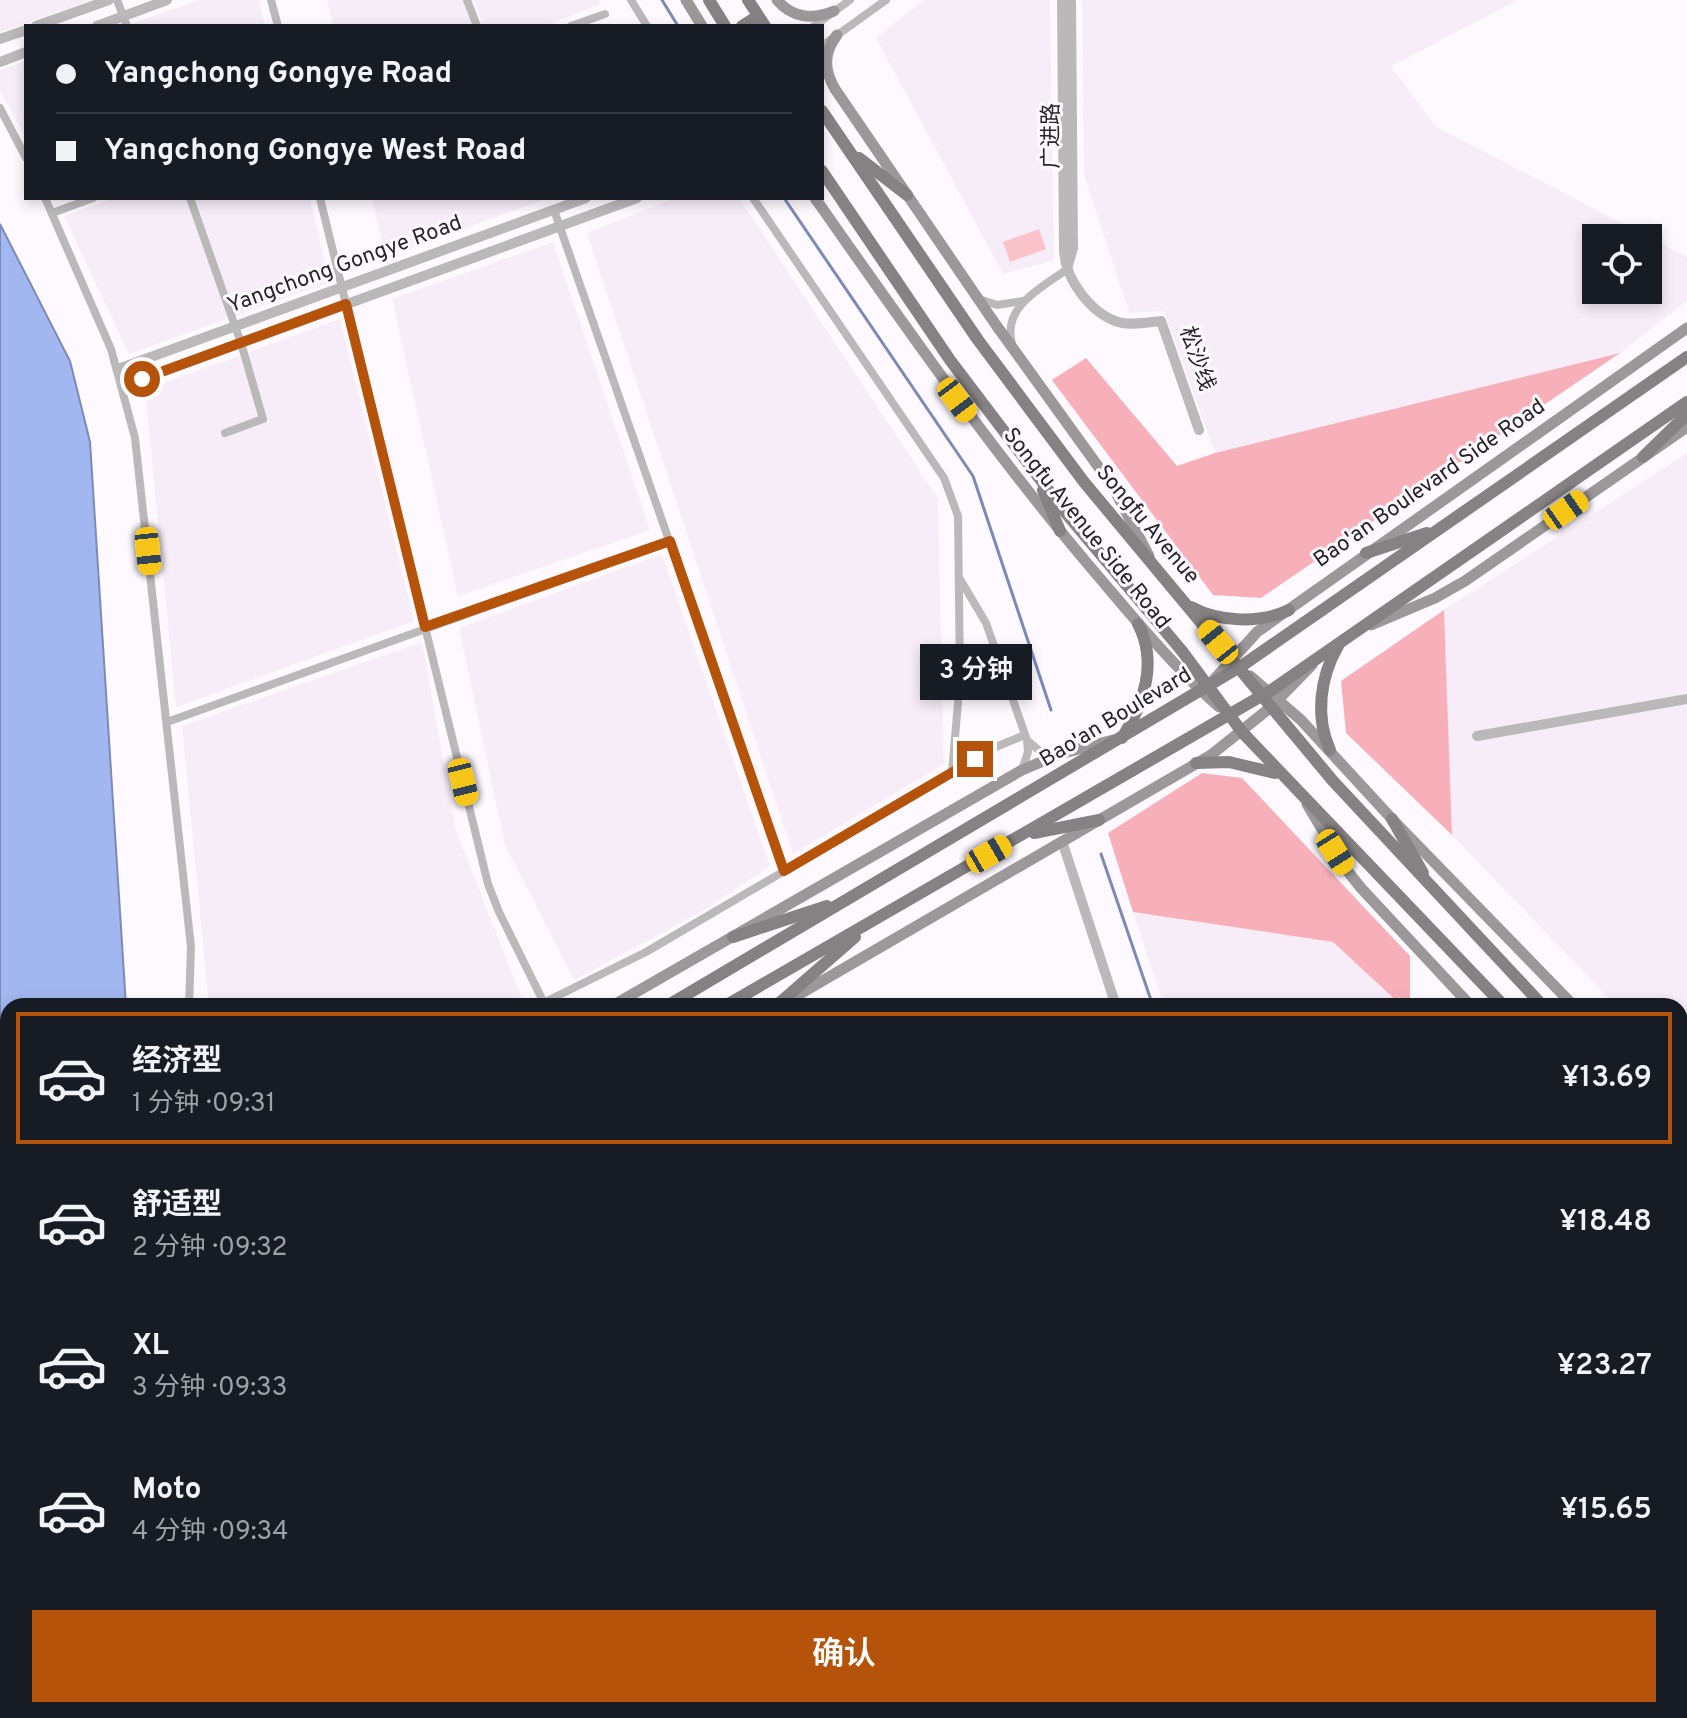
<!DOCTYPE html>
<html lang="zh">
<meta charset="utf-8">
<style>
:root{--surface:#171b24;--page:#20242c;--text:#f1f3f6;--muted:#9ea1a6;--line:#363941;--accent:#b45309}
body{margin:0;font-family:Overpass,"Noto Sans SC",sans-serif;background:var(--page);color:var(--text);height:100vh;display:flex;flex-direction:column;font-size:30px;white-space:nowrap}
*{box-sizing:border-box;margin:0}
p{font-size:26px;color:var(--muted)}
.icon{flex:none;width:44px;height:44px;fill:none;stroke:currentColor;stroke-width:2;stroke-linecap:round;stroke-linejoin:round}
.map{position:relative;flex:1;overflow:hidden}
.drawer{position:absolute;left:0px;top:998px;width:1688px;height:720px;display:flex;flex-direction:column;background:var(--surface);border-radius:24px 24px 0 0;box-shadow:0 4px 12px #0003}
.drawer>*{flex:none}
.banner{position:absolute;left:24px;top:24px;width:800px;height:176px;border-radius:0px;box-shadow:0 4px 12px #0003;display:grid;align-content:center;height:176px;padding:0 32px;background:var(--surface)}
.tools{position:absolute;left:1582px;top:224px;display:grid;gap:16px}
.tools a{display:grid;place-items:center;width:80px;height:80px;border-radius:0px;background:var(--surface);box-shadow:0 4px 12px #0003;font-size:40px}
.end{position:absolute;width:36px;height:36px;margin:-18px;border:10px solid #b45309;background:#fff;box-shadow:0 0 0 4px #fff}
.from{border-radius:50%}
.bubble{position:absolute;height:56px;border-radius:0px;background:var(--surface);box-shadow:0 4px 12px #0003;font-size:26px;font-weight:600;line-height:56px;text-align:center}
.car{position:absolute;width:24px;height:48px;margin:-24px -12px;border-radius:10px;box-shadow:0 0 6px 2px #0007;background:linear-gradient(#f5c518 24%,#345 0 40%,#f5c518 0 76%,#345 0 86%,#f5c518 0)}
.banner b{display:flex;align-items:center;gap:28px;height:76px;font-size:30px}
.banner b+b{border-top:2px solid var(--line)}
.banner i{width:20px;height:20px;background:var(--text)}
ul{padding:14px 0 0;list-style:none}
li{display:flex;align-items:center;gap:24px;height:132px;margin:0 16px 12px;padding:0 16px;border:4px solid transparent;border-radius:0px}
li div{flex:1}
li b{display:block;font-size:30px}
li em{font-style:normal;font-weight:600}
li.current{border-color:var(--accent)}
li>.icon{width:72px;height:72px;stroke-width:1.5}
.primary-button{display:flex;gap:16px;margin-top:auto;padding:16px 32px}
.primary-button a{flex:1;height:92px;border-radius:0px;background:var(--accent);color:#fff;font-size:32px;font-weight:600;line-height:92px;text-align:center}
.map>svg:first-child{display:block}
.built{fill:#f7edf9;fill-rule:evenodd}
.green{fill:#fac2c9}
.forest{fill:#f7b0ba}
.water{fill:#a2b6ef;stroke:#7d8ab3;stroke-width:2}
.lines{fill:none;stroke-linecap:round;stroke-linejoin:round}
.stream{stroke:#7d8ab3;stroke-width:3}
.minor{stroke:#bbb8ba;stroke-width:8}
.tertiary{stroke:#bbb8ba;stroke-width:10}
.secondary{stroke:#9c989a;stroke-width:11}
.primary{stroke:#868183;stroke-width:12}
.route{stroke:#b45309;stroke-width:10}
.labels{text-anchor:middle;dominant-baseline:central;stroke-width:6;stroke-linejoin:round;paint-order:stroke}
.street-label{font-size:22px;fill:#272527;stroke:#fef9ff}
</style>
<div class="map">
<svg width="1687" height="1718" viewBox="0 0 1687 1718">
<rect width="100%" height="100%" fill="#fef9ff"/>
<g class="built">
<polygon points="0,0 91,0 0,32"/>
<polygon points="199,0 259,0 265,26 125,26"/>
<polygon points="327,0 463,0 473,26 333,26"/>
<polygon points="474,0 599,0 601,4 545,26 483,26"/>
<polygon points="924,0 1050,0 1054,260 1003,274 876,38"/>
<path d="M1082 0H1518L1391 66 1435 126 1687 257V301L1620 353 1215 453 1164 311 1129 313 1084 175ZM1596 238H1648V290H1596Z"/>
<polygon points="26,61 26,137 0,91 0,70"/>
<polygon points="114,198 310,198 329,282 129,354 64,216"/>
<polygon points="372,198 549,198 386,257"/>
<polygon points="675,198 739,198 938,499 944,764 793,854 587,233"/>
<polygon points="553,242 650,530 458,596 392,299"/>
<polygon points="340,319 414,621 176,707 145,390"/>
<polygon points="1687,453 1687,1080 1680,1073 1680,1006 1616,1006 1452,835 1444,610"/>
<polygon points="662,554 770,866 701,912 574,980 505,845 459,628"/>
<polygon points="422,642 456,831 523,1001 509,1006 207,1006 208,996 182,726"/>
<polygon points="1133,912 1333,942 1402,1006 1164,1006"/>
<polygon points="1680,1282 1687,1296 1687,1384 1680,1386"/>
<polygon points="1017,1710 1320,1710 1334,1715 1375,1718 1492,1715 1491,1718 995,1718"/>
</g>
<polygon class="green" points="1039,229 1046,249 1010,262 1003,242"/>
<g class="forest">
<polygon points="1620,353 1261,598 1213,595 1052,380 1086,358 1177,466 1215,453"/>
<polygon points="1444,610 1452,835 1346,733 1341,681"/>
<polygon points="1202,773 1242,778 1410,956 1410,1006 1402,1006 1333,942 1133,912 1108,833"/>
</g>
<g class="water">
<polygon points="0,224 70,361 90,442 126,1006 8,1006 8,1210 0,1163"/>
<polygon points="300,1710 425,1710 427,1718 302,1718"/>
</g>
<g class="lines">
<g class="stream">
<polyline points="662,0 678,26"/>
<polyline points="784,198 973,476 1051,710"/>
<polyline points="1101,854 1153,1006"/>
</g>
<g class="minor">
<polyline points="117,0 127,26"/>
<polyline points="271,0 278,26"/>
<polyline points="467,0 477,26"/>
<polyline points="631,0 647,26"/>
<polyline points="571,26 605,14"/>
<polyline points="814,26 850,0"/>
<polyline points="822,46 886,0"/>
<polyline points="0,108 26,158"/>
<polyline points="45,198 111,349 135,438 191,947 189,1006"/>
<polyline points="190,198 241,343 263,419 225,433"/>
<polyline points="320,198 488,884 499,912 544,1003"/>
<polyline points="753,198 944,478 958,516 960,679 952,773"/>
<polyline points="554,210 784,871"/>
<polyline points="52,213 93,198"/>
<polyline points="979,299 997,305 1023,301"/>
<path d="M1012 343C1002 307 1041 288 1066 270"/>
<polyline points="960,579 986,623 1027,740 1028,752 1022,770"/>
<polyline points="167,722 670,541"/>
<polyline points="1028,741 1042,753 1053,756"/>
<polyline points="537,1006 646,952 998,746 1025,735"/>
</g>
<g class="tertiary">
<path d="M1062 0 1064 251C1065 278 1090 313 1118 322 1130 326 1149 322 1161 321L1199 430"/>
<polyline points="36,26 109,0"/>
<polyline points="97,26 167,0"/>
<polyline points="0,39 26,30"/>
<polyline points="0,62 26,52"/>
<polyline points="1067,269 1073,248 1071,0"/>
<polyline points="118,369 586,198"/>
<polyline points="123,386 637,198"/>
<polyline points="1477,736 1687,699"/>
<polyline points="1062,841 1116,1006"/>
<polyline points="1680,1406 1687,1403"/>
<polyline points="1680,1417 1687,1415"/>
<polyline points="483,1710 503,1718"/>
<polyline points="529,1710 559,1711"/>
</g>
<g class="secondary">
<polyline points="686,0 702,26"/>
<path d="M777 0C792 18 813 20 834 11"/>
<path d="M837 35C823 53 824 70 835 89L996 325 1113 487 1149 556"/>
<path d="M815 198C904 325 992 451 1092 569 1133 617 1172 665 1219 707"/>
<polyline points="1371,625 1435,598 1465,581 1687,427"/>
<polyline points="1250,676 1301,720 1392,819 1574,1006"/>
<polyline points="1211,683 1257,632 1687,328"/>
<polyline points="1307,804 1345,868 1361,888 1471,1006"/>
<polyline points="786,1002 1211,755 1271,707 1312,665"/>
<polyline points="612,1006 1022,770 1060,754 1113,740"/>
<polyline points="1680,1115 1687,1122"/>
<polyline points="1680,1214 1687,1220"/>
<polyline points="0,1630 8,1637"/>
<polyline points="78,1710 84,1718"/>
</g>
<g class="primary">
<polyline points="709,0 725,26"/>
<polyline points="748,0 765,26"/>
<polyline points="742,26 758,16"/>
<polyline points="822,111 978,340 1084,482 1333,781 1543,1006"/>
<polyline points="859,158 907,195"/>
<polyline points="822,171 950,360 1000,426 1065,512 1182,651 1242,732 1504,1006"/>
<polyline points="1643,457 1687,414"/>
<polyline points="1043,490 1060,531"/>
<polyline points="1366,553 1427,533"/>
<path d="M1191 607C1219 622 1260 624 1289 610"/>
<path d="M1122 738C1144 704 1158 662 1138 624"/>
<path d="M1330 750C1315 717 1320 677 1338 646"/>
<polyline points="1196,763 1229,762 1275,773"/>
<polyline points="1392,819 1423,873"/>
<polyline points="1034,833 1099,820"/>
<polyline points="733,937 827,906"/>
<polyline points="667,1006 1243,665 1687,357"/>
<polyline points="725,1006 1270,691 1687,402"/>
<polyline points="776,1006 855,937"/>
<polyline points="0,1126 8,1127"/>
<polyline points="1680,1142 1687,1149"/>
<polyline points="0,1149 8,1150"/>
<polyline points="1680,1182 1687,1189"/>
<polyline points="0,1566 8,1571"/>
<polyline points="0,1585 8,1591"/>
<polyline points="0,1609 8,1615"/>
<polyline points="99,1710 105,1718"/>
<polyline points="123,1710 129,1718"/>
<polyline points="142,1710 148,1718"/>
</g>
</g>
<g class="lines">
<polyline class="route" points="142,379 346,304 425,627 670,541 784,871 975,759"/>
</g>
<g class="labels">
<g class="street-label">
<text transform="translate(1052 136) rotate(-90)">广进路</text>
<text transform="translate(345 265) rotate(-20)">Yangchong Gongye Road</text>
<text transform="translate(1196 359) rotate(71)">松沙线</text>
<text transform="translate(1430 484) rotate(-35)">Bao'an Boulevard Side Road</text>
<text transform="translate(1147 525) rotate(50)">Songfu Avenue</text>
<text transform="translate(1086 529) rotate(51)">Songfu Avenue Side Road</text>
<text transform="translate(1116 718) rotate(-31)">Bao'an Boulevard</text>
</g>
</g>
</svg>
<div class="tools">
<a><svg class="icon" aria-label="locate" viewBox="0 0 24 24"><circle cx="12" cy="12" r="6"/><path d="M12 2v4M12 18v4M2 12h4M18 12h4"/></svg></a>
</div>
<i class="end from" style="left:142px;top:379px"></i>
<i class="end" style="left:975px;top:759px"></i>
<div class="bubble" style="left:920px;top:644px;width:112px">3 分钟</div>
<i class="car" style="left:957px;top:400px;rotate:143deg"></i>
<i class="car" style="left:1566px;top:510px;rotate:55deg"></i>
<i class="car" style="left:148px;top:551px;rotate:174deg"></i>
<i class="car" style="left:1218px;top:642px;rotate:321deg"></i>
<i class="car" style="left:463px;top:782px;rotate:166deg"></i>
<i class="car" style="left:1335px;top:852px;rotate:148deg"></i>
<i class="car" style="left:989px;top:854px;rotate:60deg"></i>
<div class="banner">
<b><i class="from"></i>Yangchong Gongye Road</b>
<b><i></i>Yangchong Gongye West Road</b>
</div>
<section class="drawer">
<ul>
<li class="current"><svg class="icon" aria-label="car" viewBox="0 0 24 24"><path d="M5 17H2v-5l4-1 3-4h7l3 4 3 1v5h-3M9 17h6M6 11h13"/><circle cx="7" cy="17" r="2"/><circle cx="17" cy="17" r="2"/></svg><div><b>经济型</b><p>1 分钟 · 09:31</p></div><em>¥13.69</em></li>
<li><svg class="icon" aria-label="car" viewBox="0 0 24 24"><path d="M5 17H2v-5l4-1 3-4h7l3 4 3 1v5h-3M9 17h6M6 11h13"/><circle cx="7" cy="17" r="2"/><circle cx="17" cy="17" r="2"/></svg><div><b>舒适型</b><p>2 分钟 · 09:32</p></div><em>¥18.48</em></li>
<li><svg class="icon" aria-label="car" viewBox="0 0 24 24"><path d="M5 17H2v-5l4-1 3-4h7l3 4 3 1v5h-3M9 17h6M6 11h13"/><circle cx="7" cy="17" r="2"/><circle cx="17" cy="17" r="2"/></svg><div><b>XL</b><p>3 分钟 · 09:33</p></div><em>¥23.27</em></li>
<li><svg class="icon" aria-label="car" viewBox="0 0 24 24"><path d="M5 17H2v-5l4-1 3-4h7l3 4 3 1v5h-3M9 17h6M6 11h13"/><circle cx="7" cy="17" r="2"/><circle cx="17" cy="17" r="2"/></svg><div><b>Moto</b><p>4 分钟 · 09:34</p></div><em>¥15.65</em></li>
</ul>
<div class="primary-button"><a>确认</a></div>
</section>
</div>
